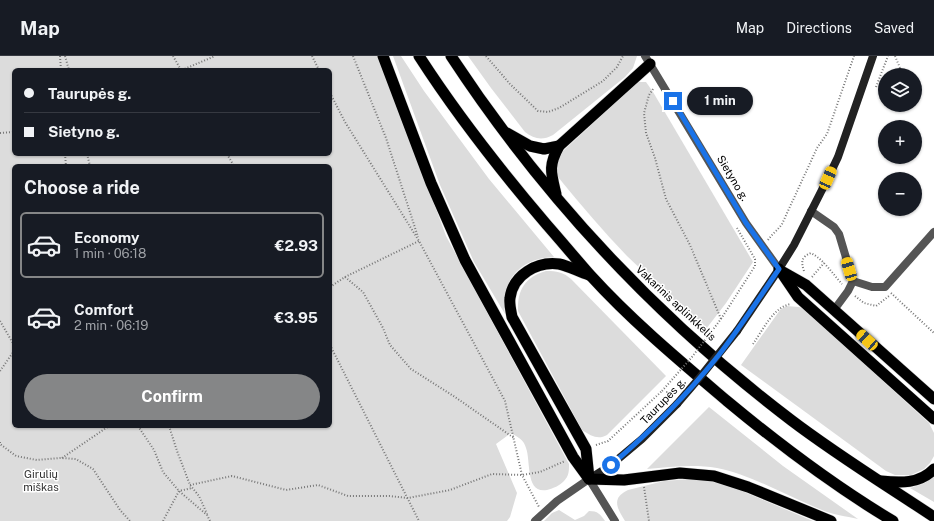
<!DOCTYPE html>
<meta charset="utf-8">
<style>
:root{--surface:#171b24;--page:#20242c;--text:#f1f3f6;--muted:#9ea1a6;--line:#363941;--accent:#858687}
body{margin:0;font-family:"Public Sans",sans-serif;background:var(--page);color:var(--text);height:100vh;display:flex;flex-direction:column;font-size:15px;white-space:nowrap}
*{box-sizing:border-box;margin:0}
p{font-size:13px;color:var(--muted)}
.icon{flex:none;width:22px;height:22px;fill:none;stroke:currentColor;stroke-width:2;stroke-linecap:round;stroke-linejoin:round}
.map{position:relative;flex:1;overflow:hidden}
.panel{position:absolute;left:12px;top:108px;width:320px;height:264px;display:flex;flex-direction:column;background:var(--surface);border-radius:6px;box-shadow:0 1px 3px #0004}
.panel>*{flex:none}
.hud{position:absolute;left:12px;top:12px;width:320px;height:88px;border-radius:6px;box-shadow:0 1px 3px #0004;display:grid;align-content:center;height:88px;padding:0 12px;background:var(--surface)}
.buttons{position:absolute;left:878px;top:12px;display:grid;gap:8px}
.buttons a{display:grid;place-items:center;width:44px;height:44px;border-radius:50%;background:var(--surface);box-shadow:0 1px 3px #0004;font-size:20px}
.end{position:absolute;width:18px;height:18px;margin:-9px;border:5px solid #1a73e8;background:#fff;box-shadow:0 0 0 2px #fff}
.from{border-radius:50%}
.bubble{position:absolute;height:28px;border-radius:14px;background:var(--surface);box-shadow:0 1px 3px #0004;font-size:13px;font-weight:700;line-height:28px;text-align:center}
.car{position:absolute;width:12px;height:24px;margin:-12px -6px;border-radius:5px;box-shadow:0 0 3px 1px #0007;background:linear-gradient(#f5c518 24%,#345 0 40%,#f5c518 0 76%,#345 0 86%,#f5c518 0)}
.hud b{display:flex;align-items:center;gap:14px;height:38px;font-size:15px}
.hud b+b{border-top:1px solid var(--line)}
.hud i{width:10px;height:10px;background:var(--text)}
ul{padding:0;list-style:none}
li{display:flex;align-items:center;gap:12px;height:66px;margin:0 8px 6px;padding:0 4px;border:2px solid transparent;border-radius:6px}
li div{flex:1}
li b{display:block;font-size:15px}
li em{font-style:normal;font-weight:700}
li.active{border-color:var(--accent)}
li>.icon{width:36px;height:36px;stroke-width:1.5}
h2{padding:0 12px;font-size:18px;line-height:48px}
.cta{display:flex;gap:8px;margin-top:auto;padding:8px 12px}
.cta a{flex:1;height:46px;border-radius:24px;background:var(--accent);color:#fff;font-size:16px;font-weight:700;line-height:46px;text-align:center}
header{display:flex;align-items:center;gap:24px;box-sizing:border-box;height:56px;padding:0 20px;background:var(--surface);border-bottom:1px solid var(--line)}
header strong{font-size:19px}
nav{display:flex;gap:22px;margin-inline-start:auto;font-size:14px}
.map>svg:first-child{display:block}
.green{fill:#dcdcdc;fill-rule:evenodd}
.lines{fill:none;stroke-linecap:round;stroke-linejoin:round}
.trunk-casing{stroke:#dbdbdb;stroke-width:12}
.path{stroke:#777;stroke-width:2;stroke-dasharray:1 2;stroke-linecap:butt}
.minor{stroke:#555;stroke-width:8}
.secondary{stroke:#222;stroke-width:8}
.trunk{stroke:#000;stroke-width:11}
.path-bridge{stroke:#777;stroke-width:2;stroke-dasharray:1 2;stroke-linecap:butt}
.secondary-bridge{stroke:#222;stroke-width:8}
.route{stroke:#1a73e8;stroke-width:5}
.labels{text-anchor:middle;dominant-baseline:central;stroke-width:3;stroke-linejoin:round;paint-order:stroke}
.street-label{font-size:11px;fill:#000;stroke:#fff}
.park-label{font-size:11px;fill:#333;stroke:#fff}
</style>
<header>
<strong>Map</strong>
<nav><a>Map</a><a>Directions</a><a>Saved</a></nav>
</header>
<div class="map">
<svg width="934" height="465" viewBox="0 0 934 465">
<rect width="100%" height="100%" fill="#fff"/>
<g class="green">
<path d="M0 0H380L446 180 569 408C569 415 569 420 564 425 559 430 554 432 547 434 525 438 531 405 526 392 524 384 518 381 511 377L496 388 517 437 510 461 507 465H0ZM14 14H330V98H14ZM14 110H330V370H14Z"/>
<path d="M393 0H401L424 35 489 123 554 201C520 202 500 225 505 258L474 206 440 129Z"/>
<path d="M468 0H637L633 12 625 21 553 79C542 85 534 83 525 76L491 32Z"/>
<path d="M638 26H646L653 36 753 206 726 247 706 273C679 249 653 225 627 200 603 175 580 148 558 121 555 113 557 102 563 95Z"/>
<path d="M546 215C557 215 563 216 571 223L666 320 607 379C598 384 591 380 582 374L518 255C517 234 525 221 546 215Z"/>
<polygon points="786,250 799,251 804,253 929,367 934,377 934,400 930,407 924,413 911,419 895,419 886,415 741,309 780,254"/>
<path d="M709 351 783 410 858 463C846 460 833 459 822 454 789 441 752 419 717 412 693 408 671 411 647 413Z"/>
<polygon points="934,421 934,446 910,432 923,428"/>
<path d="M690 423 710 425 730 430 813 465H625C617 452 611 442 628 434L664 425Z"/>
<path d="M559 454 575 464 584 460 589 455C598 455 600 458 605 465H544L552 457Z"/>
</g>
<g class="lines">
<g class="trunk-casing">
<g id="trunk">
<polyline points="383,0 431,127 465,204 573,401 589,423"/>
<path d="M419 0C457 59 501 115 547 169 562 186 576 203 591 220 632 265 680 305 727 345 780 389 834 430 893 465"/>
<path d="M451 0C543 140 658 263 791 364 837 399 886 429 934 461"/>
<polyline points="507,77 530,90 544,93 559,90"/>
<path d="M556 138C551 117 548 110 559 90L650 8"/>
<polyline points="779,213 798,241 934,363"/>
<polyline points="783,216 806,229 934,343"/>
<path d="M589 219C579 216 569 210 559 208 537 205 513 219 510 242 509 248 511 255 512 261L586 393 589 422"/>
<polyline points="589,423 624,424 680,417 714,420 748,431 831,465"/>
<path d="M881 425C900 427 920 428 934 413"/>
</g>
</g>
<g class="path">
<polyline points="60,0 61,14"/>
<polyline points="65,0 69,14"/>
<polyline points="173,0 181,14"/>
<polyline points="312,0 319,14"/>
<polyline points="353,0 386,82 418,181"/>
<polyline points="486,0 510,28 538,55 548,56 559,52 603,25 617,11 623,0"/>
<polyline points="895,0 903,19"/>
<polyline points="182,14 215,0"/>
<polyline points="876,31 888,0"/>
<polyline points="653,33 649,39 644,57 646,77 655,102 666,143 690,189 721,263"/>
<polyline points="330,37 345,66 419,185 505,345 522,419 539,451"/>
<polyline points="0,77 14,76"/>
<polyline points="65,98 66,110"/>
<polyline points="87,98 90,110"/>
<polyline points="227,98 234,110"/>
<path d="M768 184C772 178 778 174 782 168L817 92 827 78 854 0"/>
<path d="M804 215C801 206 801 201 811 197 824 204 832 217 842 228"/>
<polyline points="345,221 363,236 383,272 390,289 411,313 455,341 514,382"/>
<polyline points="812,221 824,207"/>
<polyline points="330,231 345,221 419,185"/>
<polyline points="891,237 934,277"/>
<polyline points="855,240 864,247 876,250 889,240"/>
<polyline points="721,263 755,210 755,203 737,172"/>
<polyline points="0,265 14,289"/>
<path d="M753 288C763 274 773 251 791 248"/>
<polyline points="330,289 419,465"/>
<polyline points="0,315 14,295"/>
<polyline points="138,370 154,394 163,416 179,435 207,459 210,465"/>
<polyline points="169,370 177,395 190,429 199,440 207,458"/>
<polyline points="0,386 0,388 16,400 37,404 61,402 76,403 93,413 120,454 130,465"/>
<polyline points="596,389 608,385 662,335"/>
<polyline points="62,402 109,370"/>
<polyline points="190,429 232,420 286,434 318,429 348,440 389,440 408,442 450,434 492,418 522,419 540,416 565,405"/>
<polyline points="644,431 649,465"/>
<polyline points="163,465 179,435 192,432"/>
</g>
<g class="minor">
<polyline points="645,0 746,167 779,213"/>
<polyline points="811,155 834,171 839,178 853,225 848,235 834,254"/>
<polyline points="853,225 872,231 885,231 934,176"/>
<polyline points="535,465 557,445 589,423 615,465"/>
</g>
<g class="secondary">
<polyline points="737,275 779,213 794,189 828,122 838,101 873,0"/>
<polyline points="589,423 611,409 642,383 677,348"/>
</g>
<use href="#trunk" class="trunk"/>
<polyline class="path-bridge" points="662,335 692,301 721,263"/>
<polyline class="secondary-bridge" points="677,348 701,320 737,275"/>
</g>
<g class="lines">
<path class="route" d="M611 409C650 376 686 340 718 300 740 272 759 242 779 213L746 167 673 45"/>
</g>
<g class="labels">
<g class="street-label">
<text transform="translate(733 122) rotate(59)">Sietyno g.</text>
<text transform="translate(676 247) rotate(43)">Vakarinis aplinkkelis</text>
<text transform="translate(663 345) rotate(-46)">Taurupės g.</text>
</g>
<g class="park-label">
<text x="41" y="418">Girulių<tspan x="41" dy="13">miškas</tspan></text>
</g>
</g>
</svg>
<div class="buttons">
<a><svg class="icon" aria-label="layers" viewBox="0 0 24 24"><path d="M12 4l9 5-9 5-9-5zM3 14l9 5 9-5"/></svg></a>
<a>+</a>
<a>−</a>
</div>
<i class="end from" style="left:611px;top:409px"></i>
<i class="end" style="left:673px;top:45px"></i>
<div class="bubble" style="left:687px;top:31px;width:66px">1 min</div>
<i class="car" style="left:828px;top:122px;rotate:24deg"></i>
<i class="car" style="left:849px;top:213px;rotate:344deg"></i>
<i class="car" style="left:867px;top:284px;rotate:312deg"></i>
<div class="hud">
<b><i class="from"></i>Taurupės g.</b>
<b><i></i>Sietyno g.</b>
</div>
<section class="panel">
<h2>Choose a ride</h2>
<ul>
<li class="active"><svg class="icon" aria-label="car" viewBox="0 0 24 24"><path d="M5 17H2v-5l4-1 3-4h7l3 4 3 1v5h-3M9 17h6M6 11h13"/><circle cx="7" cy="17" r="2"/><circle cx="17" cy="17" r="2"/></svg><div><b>Economy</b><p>1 min · 06:18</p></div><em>€2.93</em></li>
<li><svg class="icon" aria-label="car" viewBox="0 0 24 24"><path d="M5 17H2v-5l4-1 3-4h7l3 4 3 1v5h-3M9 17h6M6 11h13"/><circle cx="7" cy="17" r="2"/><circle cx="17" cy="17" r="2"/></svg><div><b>Comfort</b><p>2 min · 06:19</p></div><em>€3.95</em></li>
</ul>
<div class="cta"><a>Confirm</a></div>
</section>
</div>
